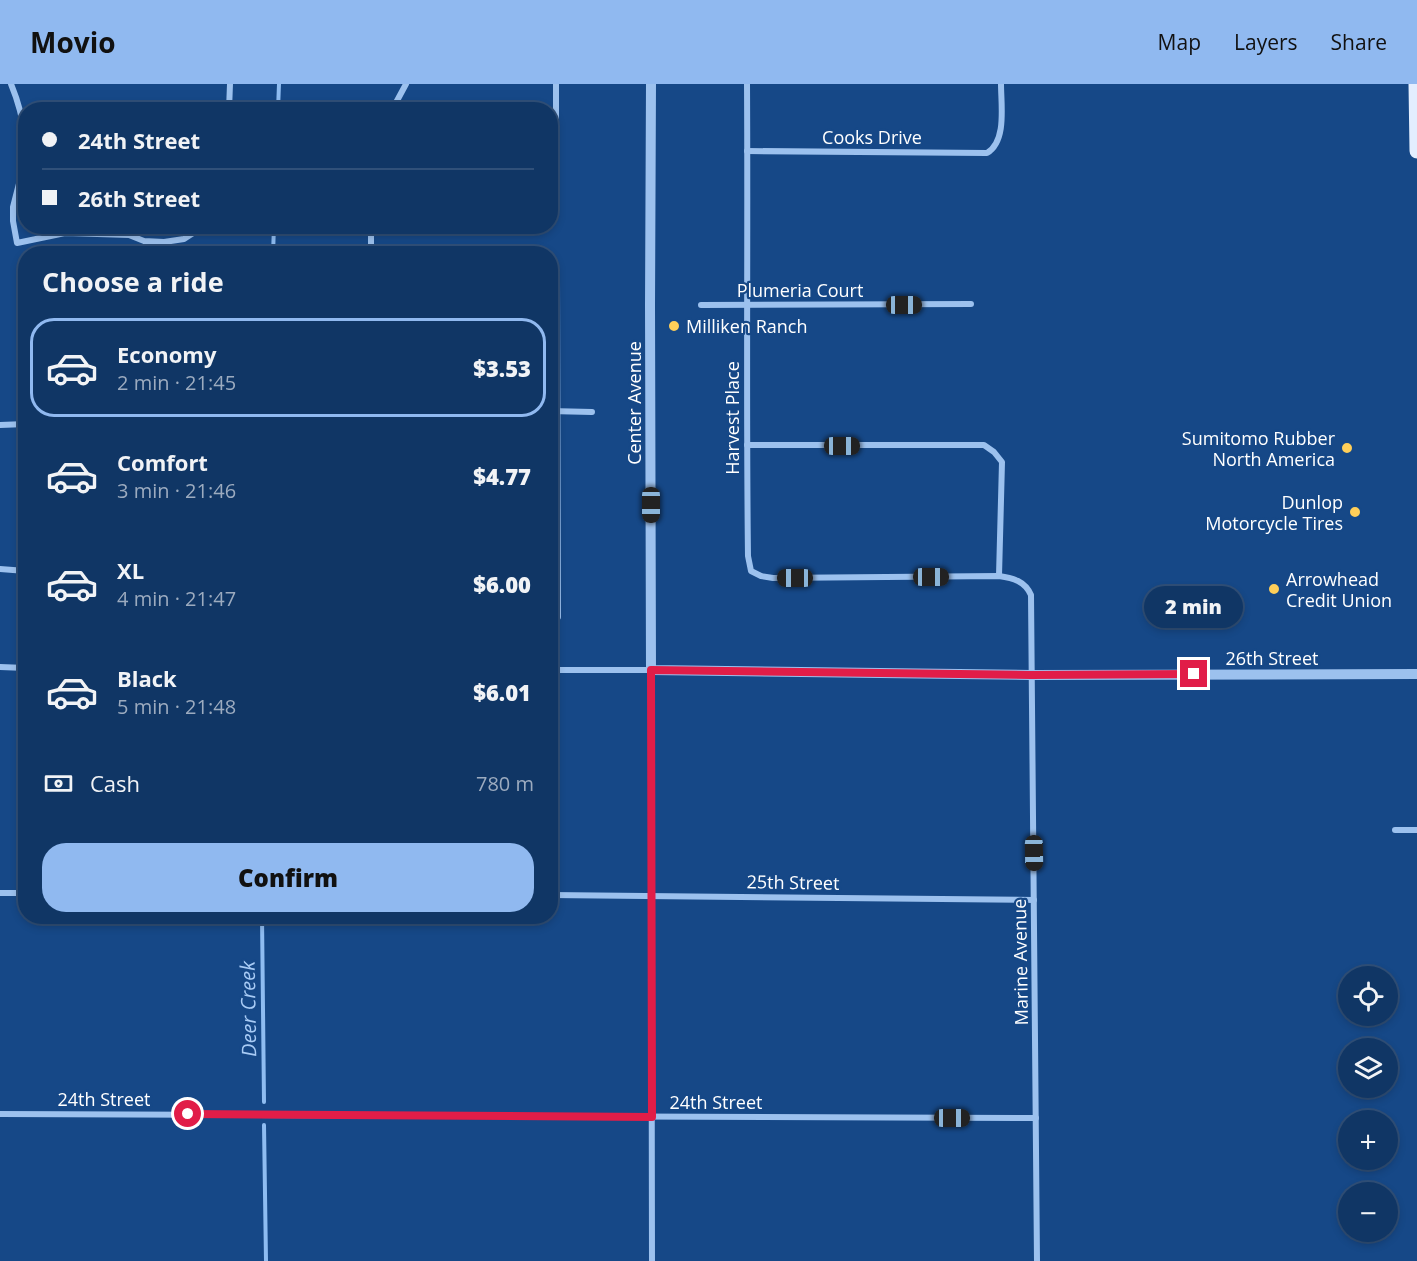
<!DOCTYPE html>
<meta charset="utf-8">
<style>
:root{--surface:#103665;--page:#193e6b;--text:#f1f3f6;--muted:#9cabbf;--line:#305079;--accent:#90b9f0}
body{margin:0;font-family:"Open Sans",sans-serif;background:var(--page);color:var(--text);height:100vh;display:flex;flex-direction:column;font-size:22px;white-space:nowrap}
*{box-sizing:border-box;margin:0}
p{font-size:20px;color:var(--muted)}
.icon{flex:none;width:33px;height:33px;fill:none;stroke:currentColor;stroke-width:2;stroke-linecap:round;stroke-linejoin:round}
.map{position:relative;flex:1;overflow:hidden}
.drawer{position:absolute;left:18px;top:162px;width:540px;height:678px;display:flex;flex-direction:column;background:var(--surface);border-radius:24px;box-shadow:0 3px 9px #0003,0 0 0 2px var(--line)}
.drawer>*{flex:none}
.top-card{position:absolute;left:18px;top:18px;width:540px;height:132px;border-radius:24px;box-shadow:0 3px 9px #0003,0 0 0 2px var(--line);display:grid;align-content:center;height:132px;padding:0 24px;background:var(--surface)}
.fabs{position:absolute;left:1338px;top:882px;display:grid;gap:12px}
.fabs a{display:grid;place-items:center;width:60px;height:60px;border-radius:50%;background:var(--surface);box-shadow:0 3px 9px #0003,0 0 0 2px var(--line);font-size:30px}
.end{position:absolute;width:27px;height:27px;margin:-14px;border:8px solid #e11d48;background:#fff;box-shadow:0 0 0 3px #fff}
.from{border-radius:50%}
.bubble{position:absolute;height:42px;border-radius:21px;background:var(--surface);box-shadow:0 3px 9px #0003,0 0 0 2px var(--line);font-size:20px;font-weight:800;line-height:42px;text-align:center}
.car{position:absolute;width:18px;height:36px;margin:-18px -9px;border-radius:8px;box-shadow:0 0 4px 2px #0007;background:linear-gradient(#222 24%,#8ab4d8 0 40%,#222 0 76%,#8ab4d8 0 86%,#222 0)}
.top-card b{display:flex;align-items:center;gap:21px;height:57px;font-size:22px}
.top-card b+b{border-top:2px solid var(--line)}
.top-card i{width:15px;height:15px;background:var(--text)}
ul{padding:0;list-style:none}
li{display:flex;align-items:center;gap:18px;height:99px;margin:0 12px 9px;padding:0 12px;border:3px solid transparent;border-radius:24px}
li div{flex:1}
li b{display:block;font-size:22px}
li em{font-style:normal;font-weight:800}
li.current{border-color:var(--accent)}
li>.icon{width:54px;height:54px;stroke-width:1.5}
h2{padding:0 24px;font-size:27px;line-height:72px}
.pay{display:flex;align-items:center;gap:15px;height:66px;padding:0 24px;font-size:22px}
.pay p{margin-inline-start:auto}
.cta{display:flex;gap:12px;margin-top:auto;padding:12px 24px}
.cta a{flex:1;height:69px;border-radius:24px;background:var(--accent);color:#111;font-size:24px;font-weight:800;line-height:69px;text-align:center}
header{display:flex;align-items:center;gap:36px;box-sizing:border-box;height:84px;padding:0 30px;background:var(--accent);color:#111}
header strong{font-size:28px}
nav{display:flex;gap:33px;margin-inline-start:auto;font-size:21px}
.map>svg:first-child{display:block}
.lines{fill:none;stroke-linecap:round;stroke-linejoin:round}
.stream{stroke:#8ebcf1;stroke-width:4}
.minor{stroke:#9cc1ee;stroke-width:6}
.tertiary{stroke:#9cc1ee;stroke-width:10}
.primary{stroke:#e3eeff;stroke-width:15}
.route{stroke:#e11d48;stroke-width:8}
.poi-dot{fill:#ffcf59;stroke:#164887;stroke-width:2}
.labels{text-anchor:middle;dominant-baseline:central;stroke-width:4.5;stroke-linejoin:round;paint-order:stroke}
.street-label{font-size:18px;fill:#fff;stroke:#164887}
.poi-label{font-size:18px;fill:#fff;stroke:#164887;text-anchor:start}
.water-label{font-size:20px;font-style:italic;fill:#a8cbf5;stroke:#164887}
</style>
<header>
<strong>Movio</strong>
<nav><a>Map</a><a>Layers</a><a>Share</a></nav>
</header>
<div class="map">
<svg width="1417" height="1177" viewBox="0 0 1417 1177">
<rect width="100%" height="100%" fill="#164887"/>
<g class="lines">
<g class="stream">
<polyline points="278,26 279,0"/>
<polyline points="273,170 274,142"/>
<polyline points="262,832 264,1018"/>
<polyline points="264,1041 266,1177"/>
</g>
<g class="minor">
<path d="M11 0C19 19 23 36 26 56"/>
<path d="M747 0C748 157 746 315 748 472L751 487 761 492 773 494 999 492C1013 494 1025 497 1031 511L1037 1177"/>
<polyline points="229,26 230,0"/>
<polyline points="392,26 406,0"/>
<polyline points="26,62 23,84 13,123 13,137 17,159 65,149 129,151 144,157 164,158 184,155 204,142"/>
<polyline points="550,64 556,64 556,0"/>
<path d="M747 67 987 69C1007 57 1001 21 1001 0"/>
<polyline points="371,170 371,142"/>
<polyline points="550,195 557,195 558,533"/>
<polyline points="701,221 971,220"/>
<polyline points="550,327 592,328"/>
<polyline points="0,341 26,340"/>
<polyline points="747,361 984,361 994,368 1002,378 999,492"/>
<polyline points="0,485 26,487"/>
<polyline points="0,583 26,584"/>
<polyline points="550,586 651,586 652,1177"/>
<polyline points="1395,746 1417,746"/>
<polyline points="0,809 26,809"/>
<polyline points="550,811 1034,816"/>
<polyline points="0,1030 1036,1034"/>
</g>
<polyline class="tertiary" points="651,0 650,221 651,586 1031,591 1417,590"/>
<polyline class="primary" points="1416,0 1417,67"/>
</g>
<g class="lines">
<polyline class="route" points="188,1030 652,1033 651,586 1031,591 1194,590"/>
</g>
<g class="poi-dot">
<circle cx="674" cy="242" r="6"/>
<circle cx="1347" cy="364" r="6"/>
<circle cx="1355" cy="428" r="6"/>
<circle cx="1274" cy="505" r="6"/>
</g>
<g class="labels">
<g class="street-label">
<text x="872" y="53">Cooks Drive</text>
<text x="800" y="206">Plumeria Court</text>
<text transform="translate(634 319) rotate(-90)">Center Avenue</text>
<text transform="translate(732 334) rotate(-90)">Harvest Place</text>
<text x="1272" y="574">26th Street</text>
<text transform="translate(793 798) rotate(1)">25th Street</text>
<text transform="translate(1020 878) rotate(-91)">Marine Avenue</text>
<text x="104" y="1015">24th Street</text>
<text x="716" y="1018">24th Street</text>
</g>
<g class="poi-label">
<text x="686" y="242">Milliken Ranch</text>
<text x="1335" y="354" text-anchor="end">Sumitomo Rubber<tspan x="1335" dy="21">North America</tspan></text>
<text x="1343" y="418" text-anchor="end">Dunlop<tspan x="1343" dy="21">Motorcycle Tires</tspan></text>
<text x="1286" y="495">Arrowhead<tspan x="1286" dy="21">Credit Union</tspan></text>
</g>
<g class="water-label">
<text transform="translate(248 925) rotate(-91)">Deer Creek</text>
</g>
</g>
</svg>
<div class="fabs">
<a><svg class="icon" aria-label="locate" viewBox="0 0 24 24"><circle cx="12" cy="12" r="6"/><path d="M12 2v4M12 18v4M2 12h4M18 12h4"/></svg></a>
<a><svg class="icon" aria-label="layers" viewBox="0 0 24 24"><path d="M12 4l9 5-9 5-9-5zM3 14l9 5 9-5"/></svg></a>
<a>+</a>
<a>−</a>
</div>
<i class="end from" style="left:188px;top:1030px"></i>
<i class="end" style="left:1194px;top:590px"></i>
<div class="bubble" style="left:1144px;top:502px;width:99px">2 min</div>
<i class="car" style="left:904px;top:221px;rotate:90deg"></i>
<i class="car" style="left:842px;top:362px;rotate:90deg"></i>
<i class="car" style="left:651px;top:421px;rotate:180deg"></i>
<i class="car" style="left:931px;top:493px;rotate:90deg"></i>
<i class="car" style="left:795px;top:494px;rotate:270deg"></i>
<i class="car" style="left:1034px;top:769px;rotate:179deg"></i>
<i class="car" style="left:952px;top:1034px;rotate:90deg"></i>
<div class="top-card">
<b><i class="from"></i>24th Street</b>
<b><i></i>26th Street</b>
</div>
<section class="drawer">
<h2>Choose a ride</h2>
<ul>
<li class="current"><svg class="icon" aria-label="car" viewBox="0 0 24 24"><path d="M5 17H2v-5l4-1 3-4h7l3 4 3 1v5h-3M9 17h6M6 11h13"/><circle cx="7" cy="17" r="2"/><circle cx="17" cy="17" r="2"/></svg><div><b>Economy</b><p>2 min · 21:45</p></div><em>$3.53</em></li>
<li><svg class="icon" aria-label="car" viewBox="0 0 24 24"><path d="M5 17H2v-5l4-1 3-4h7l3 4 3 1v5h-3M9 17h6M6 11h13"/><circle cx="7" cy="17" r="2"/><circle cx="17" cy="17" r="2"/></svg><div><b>Comfort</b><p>3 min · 21:46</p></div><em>$4.77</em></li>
<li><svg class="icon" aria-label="car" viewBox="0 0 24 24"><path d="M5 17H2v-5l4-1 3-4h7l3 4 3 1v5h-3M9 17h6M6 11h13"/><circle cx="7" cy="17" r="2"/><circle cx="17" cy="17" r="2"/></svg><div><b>XL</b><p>4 min · 21:47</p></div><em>$6.00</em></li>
<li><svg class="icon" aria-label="car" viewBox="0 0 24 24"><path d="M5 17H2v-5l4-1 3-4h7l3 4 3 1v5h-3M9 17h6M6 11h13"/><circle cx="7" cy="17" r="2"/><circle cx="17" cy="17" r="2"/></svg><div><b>Black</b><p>5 min · 21:48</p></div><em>$6.01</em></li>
</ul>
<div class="pay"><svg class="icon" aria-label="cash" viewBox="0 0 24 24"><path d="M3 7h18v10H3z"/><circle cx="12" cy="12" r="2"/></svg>Cash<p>780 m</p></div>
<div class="cta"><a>Confirm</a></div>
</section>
</div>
